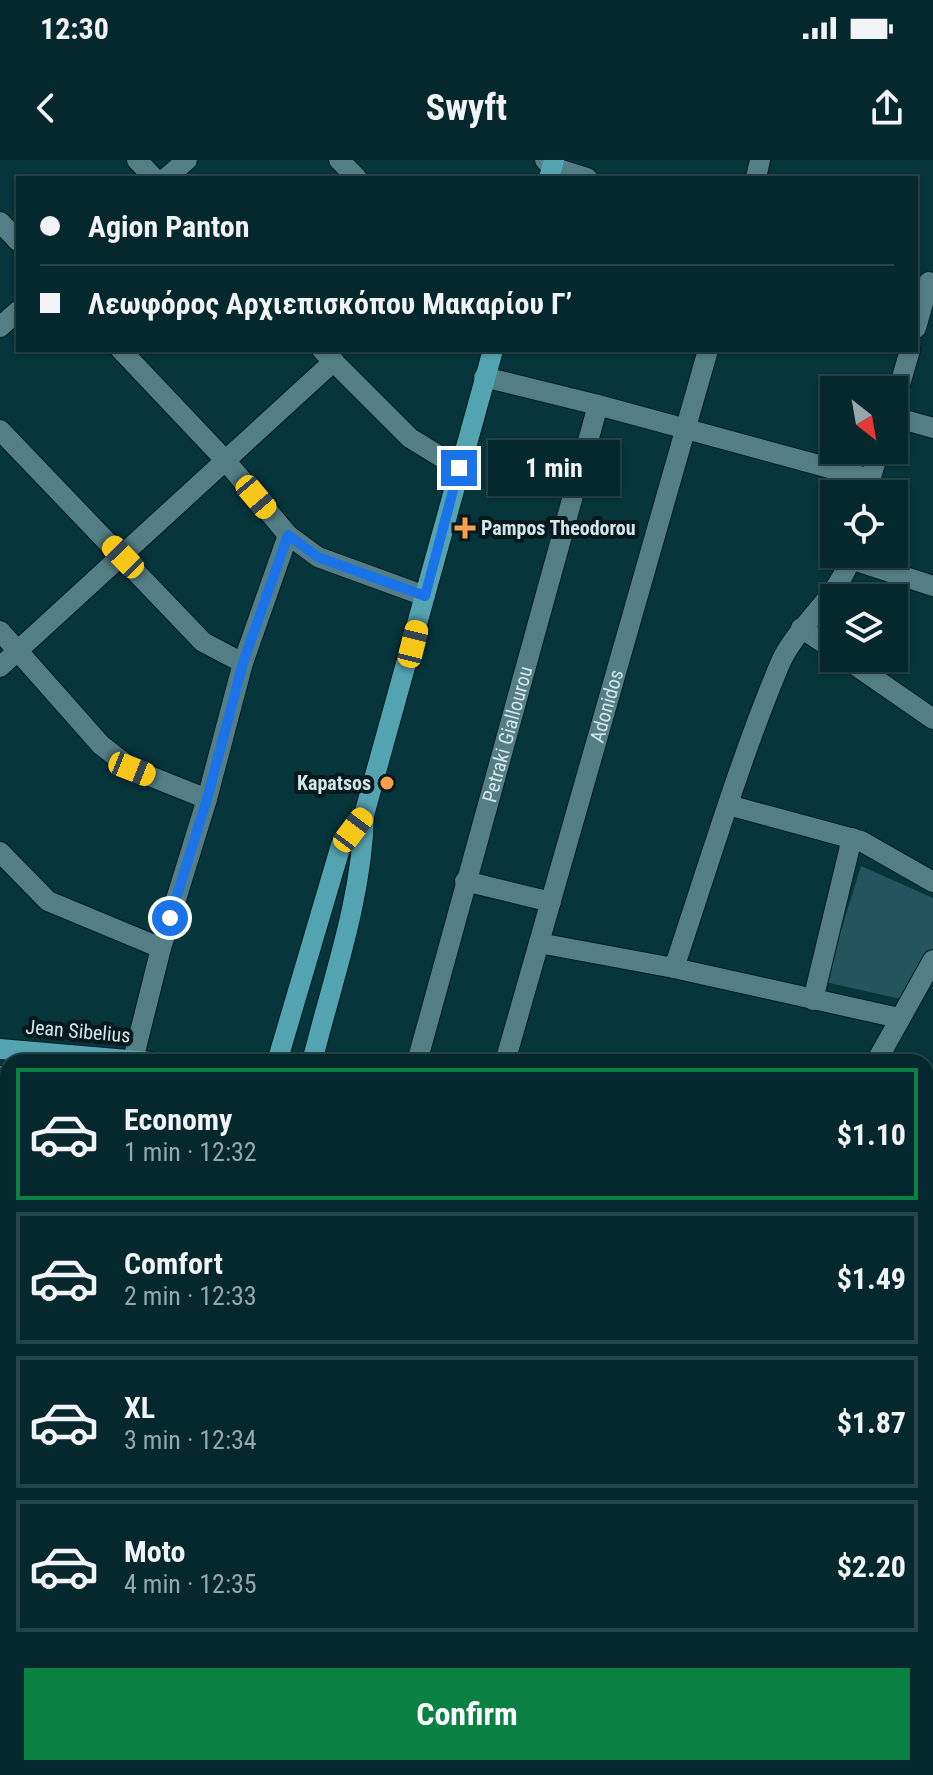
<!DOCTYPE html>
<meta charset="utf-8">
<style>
:root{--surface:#04282d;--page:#123439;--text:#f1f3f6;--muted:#97a6aa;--line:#254449;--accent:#0b8043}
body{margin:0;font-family:"Roboto Condensed",sans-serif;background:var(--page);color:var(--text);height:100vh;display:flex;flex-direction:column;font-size:30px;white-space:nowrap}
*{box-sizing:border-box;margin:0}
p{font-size:26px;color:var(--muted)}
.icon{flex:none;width:44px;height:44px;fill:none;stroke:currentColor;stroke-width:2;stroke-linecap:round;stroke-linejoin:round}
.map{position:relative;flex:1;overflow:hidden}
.drawer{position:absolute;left:0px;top:894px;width:934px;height:722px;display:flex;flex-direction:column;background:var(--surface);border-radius:24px 24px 0 0;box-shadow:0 2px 6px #0004,0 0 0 2px var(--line)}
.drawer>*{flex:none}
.top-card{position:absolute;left:16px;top:16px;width:902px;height:176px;border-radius:0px;box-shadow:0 2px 6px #0004,0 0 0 2px var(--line);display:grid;align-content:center;height:176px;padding:0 24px;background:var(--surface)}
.needle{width:52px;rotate:149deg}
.controls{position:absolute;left:820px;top:216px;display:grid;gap:16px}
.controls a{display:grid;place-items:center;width:88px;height:88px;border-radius:0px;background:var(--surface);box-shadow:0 2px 6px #0004,0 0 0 2px var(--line);font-size:40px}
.end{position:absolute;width:36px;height:36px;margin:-18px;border:10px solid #1a73e8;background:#fff;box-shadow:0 0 0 4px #fff}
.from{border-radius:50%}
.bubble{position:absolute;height:56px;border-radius:0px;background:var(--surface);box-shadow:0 2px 6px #0004,0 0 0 2px var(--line);font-size:26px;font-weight:700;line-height:56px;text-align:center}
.car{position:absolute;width:24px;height:48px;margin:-24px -12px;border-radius:10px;box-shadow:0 0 6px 2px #0007;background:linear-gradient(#f5c518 24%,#345 0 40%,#f5c518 0 76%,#345 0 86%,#f5c518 0)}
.top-card b{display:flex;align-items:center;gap:28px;height:76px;font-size:30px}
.top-card b+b{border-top:2px solid var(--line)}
.top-card i{width:20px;height:20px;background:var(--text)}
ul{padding:14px 0 0;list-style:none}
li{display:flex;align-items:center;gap:24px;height:132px;margin:0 16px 12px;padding:0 8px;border:4px solid var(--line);border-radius:0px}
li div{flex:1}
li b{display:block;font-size:30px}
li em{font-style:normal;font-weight:700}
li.selected{border-color:var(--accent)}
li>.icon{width:72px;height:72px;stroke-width:1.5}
.cta{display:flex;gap:16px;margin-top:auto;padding:16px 24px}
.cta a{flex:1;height:92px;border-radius:0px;background:var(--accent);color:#fff;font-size:32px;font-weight:700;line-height:92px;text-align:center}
.status{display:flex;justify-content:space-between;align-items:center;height:56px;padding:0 40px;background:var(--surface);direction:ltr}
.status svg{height:22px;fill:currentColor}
header{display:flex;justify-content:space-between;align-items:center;height:104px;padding:0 24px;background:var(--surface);font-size:36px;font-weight:700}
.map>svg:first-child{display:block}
.green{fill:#24545d}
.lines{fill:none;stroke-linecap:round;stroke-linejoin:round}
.river{stroke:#00181c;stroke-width:30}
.minor-casing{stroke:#001b20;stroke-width:22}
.major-casing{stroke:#001b20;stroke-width:22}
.minor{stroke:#537e86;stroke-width:20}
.major{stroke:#54a3b1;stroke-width:20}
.route{stroke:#1a73e8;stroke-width:10}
.poi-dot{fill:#f9a04c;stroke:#08191d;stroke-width:3}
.labels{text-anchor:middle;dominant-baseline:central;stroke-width:8;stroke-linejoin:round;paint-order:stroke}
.poi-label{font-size:20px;font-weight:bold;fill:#d1e7ec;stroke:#08191d;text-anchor:start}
.street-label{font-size:20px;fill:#d1e7ec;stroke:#08191d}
</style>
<div class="status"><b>12:30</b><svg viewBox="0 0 49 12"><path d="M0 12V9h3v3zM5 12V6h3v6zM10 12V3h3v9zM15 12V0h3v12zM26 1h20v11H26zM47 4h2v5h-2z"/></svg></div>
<header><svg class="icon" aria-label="back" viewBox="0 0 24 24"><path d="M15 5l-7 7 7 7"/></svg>Swyft<svg class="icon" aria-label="share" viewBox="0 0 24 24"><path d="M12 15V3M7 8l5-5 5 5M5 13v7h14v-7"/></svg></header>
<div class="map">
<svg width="933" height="1615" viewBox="0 0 933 1615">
<rect width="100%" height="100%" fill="#06353c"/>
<g class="green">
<polygon points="861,706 933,738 933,789 901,839 825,822"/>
<polygon points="131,1608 225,1608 229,1615 126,1615"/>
</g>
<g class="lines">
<polyline class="river" points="926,1316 933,1319"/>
<g class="minor-casing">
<g id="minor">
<polyline points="137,0 154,18"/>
<polyline points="339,0 357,18"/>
<polyline points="545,0 552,7 587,18"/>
<polyline points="166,18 187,0"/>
<polyline points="756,18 760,0"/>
<polyline points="0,62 18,81"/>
<polyline points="0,167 18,151"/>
<polyline points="916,168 929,122"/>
<polyline points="121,190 225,300 288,375 318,397 425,436"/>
<polyline points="322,190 410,278 459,308"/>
<polyline points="484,217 598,245 870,319"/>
<polyline points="894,245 910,190"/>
<polyline points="894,257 933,268"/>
<polyline points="0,270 203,482 243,503"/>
<polyline points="866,334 879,290"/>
<polyline points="850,399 933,426"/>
<polyline points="801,468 834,490"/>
<polyline points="0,471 101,585 132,609 207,639"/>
<polyline points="845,498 933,559"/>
<polyline points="0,507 334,201"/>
<polyline points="728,645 861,681 933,722"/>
<polyline points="0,692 48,741 161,788"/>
<polyline points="465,721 551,742"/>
<polyline points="539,783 674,808 899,858"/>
<path d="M674 808C708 707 738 605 779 506 796 465 840 437 852 394"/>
<polyline points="813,840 852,678"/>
<polyline points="133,900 161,788 207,639 243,503 288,375"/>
<path id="s1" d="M417 902 598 245"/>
<path id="s2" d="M505 902 708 190"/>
<polyline points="876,902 933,800"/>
<polyline points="926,1173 933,1175"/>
<polyline points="0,1213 8,1216"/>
<polyline points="0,1430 8,1406"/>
<polyline points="926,1445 933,1449"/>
<polyline points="335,1615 348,1608"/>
<polyline points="447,1615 449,1608"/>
</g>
</g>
<g class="major-casing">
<g id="major">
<polyline points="549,18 554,0"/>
<polyline points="0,889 151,902"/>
<polyline points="277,902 341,685 364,655"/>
<path d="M312 902C332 821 362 740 364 655L493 190"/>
<polyline points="0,916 8,917"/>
<polyline points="926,998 933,1000"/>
<polyline points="105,1615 106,1608"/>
</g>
</g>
<use href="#minor" class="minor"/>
<use href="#major" class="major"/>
</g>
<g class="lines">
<polyline class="route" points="170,758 207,639 243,503 288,375 318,397 425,436 459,308"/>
</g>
<g class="poi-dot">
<path d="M461 356h8v8h8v8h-8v8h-8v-8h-8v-8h8z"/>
<circle cx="387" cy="623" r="8"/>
</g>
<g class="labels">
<g class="poi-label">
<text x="481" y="368">Pampos Theodorou</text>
<text x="371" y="623" text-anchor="end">Kapatsos</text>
</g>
<g class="street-label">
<text stroke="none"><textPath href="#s2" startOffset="370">Adonidos</textPath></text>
<text stroke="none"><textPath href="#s1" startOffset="340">Petraki Giallourou</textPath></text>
<text transform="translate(78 871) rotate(5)">Jean Sibelius</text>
</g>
</g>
</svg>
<div class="controls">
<a><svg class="needle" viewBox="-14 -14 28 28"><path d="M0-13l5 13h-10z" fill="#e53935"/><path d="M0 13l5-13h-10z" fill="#97a6aa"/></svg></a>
<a><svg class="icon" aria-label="locate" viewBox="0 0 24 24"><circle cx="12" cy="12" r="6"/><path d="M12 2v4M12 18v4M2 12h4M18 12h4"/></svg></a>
<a><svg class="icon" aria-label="layers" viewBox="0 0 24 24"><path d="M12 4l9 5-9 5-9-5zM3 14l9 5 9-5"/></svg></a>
</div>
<i class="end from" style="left:170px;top:758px"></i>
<i class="end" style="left:459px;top:308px"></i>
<div class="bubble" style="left:488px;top:280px;width:132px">1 min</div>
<i class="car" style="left:256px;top:337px;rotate:140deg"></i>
<i class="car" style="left:123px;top:397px;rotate:316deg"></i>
<i class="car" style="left:413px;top:484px;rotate:14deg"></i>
<i class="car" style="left:132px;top:609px;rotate:112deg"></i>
<i class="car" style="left:353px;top:670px;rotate:37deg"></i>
<div class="top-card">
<b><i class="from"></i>Agion Panton</b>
<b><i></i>Λεωφόρος Αρχιεπισκόπου Μακαρίου Γ’</b>
</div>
<section class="drawer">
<ul>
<li class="selected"><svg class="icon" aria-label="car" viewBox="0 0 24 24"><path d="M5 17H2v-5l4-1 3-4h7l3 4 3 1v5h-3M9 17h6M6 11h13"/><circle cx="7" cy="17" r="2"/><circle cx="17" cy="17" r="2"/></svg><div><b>Economy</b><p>1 min · 12:32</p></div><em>$1.10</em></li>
<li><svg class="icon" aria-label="car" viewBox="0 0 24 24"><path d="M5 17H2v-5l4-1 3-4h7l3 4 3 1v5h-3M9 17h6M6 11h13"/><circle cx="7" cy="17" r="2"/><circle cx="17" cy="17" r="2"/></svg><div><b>Comfort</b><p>2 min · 12:33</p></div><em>$1.49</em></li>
<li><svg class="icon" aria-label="car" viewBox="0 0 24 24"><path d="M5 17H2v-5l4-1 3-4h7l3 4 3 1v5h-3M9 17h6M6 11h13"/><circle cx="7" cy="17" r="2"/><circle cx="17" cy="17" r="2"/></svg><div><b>XL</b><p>3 min · 12:34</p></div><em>$1.87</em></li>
<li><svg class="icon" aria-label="car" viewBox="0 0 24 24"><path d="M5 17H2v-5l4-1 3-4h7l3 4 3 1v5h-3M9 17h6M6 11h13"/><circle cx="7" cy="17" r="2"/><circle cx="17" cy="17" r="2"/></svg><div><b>Moto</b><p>4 min · 12:35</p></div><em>$2.20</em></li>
</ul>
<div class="cta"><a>Confirm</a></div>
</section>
</div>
